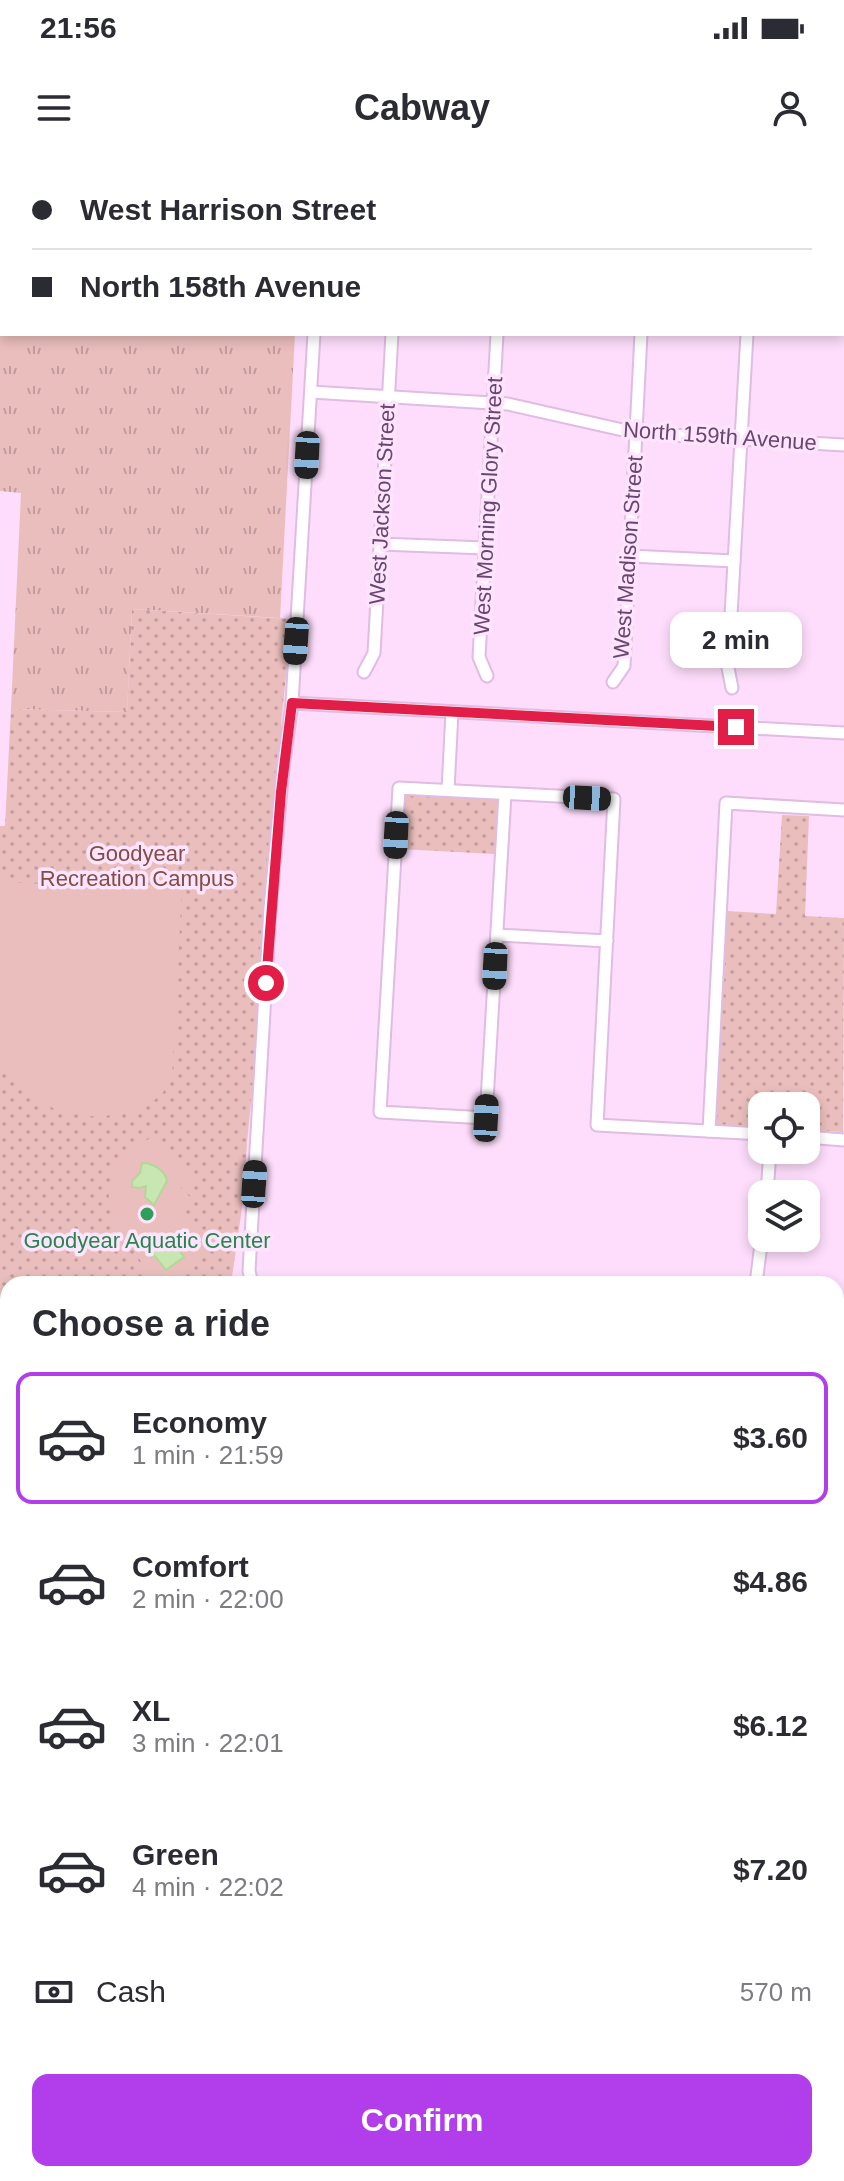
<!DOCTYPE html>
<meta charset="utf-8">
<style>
:root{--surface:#fff;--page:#f7f7f7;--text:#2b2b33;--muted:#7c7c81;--line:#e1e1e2;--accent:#b13deb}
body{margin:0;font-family:Arial,sans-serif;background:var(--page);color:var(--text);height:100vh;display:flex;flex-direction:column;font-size:30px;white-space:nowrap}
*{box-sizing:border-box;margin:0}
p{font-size:26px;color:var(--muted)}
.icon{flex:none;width:44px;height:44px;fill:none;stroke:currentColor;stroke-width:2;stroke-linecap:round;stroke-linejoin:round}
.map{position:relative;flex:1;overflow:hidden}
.details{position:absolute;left:0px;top:1116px;width:844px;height:906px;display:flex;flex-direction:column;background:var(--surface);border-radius:24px 24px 0 0;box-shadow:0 4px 12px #0003}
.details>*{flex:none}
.banner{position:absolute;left:0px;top:0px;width:844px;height:176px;box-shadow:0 4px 12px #0003;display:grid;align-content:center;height:176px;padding:0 32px;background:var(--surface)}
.buttons{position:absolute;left:748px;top:932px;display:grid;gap:16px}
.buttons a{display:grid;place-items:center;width:72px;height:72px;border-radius:16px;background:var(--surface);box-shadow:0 4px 12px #0003;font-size:40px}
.end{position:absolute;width:36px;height:36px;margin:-18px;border:10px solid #e11d48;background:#fff;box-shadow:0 0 0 4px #fff}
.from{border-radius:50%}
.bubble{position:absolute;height:56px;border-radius:16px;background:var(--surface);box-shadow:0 4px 12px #0003;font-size:26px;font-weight:600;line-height:56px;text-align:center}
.car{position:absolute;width:24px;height:48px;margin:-24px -12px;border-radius:10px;box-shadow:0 0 6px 2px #0007;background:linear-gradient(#222 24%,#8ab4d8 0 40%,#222 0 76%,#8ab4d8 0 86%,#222 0)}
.banner b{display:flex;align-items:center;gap:28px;height:76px;font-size:30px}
.banner b+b{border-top:2px solid var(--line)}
.banner i{width:20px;height:20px;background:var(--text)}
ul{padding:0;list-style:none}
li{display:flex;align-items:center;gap:24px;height:132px;margin:0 16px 12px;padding:0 16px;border:4px solid transparent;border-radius:16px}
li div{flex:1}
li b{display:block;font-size:30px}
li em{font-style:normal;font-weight:600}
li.selected{border-color:var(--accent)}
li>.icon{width:72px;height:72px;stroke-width:1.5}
h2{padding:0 32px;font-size:36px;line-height:96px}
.pay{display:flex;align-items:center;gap:20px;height:88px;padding:0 32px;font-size:30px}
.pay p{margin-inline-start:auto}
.primary-button{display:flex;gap:16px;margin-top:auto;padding:16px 32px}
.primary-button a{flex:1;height:92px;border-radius:16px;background:var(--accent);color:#fff;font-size:32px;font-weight:600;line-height:92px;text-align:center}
.status{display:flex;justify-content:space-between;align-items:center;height:56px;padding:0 40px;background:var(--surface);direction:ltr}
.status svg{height:22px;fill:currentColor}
header{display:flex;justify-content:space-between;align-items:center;height:104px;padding:0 32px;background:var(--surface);font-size:36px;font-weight:600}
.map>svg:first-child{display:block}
.grass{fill:url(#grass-tufts)}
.park{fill:url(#park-dots)}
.pitch{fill:#eabebc}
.water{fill:#c7e6b2;stroke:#b2d898;stroke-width:2}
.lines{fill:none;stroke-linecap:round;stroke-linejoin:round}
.minor-casing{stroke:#e0bce2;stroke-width:15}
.major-casing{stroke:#fff;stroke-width:18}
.minor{stroke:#fff;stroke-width:11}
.major{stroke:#fe93f6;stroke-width:14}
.route{stroke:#e11d48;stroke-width:10}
.leisure-dot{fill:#2e9e5b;stroke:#ffe4fe;stroke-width:3}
.labels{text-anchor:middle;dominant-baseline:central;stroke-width:7;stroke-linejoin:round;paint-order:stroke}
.street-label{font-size:22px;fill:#694672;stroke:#ffe4fe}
.park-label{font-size:22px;fill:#844c42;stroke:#ffe4fe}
.leisure-label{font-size:22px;fill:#27864d;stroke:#ffe4fe}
</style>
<div class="status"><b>21:56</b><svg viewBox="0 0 49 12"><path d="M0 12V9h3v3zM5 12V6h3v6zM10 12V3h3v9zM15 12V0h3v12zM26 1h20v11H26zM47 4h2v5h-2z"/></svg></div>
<header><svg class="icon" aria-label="menu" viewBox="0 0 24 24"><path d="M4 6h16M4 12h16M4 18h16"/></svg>Cabway<svg class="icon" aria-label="person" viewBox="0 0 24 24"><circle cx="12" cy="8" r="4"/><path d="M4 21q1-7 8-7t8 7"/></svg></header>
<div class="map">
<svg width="844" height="2021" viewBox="0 0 844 2021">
<defs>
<pattern id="grass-tufts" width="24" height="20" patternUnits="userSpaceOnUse" patternTransform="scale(2)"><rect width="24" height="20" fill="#eabebc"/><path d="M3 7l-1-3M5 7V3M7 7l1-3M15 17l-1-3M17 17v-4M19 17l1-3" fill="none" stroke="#c29c9d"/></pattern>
<pattern id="park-dots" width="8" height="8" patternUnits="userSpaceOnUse" patternTransform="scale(2)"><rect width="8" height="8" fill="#eabebc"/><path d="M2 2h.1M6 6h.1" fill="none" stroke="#c29c9d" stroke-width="1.8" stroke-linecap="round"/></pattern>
</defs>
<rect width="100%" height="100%" fill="#fdddfb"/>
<polygon class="grass" points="0,39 2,39 2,174 295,174 280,458 132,449 127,552 11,549 21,333 0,331"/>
<g class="park">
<polygon points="132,449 292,459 281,564 281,632 269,768 247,982 244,1034 231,1124 8,1124 8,1223 0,1222 0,666 5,666 11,549 127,552"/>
<polygon points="402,634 498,639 495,694 399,689"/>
<polygon points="782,655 809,656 805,756 844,758 843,972 806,970 806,946 762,946 762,968 716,966 727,751 776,754"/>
<polygon points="8,1881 8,2014 67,2014 65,2021 0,2021 0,1888"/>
</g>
<g class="pitch">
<path d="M0 722 182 730 172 919C163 937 147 947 128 952 80 965 27 947 0 905Z"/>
<path d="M157 976 191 1020 181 1028 193 1040 180 1050 209 1089 169 1124H156L113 1059C100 1019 118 989 157 976Z"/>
</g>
<g class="water">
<path d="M142 1003C153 1003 165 1010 167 1021L154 1045 145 1037 146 1026 139 1028 132 1027V1021L140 1013Z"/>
<polygon points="167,1074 184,1097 166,1110 154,1095 151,1097 146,1090"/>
</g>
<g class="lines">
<g class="minor-casing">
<g id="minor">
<polyline points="308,2 308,0"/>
<polyline points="324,2 324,0"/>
<polyline points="390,2 390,0"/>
<polyline points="501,2 501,0"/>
<polyline points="605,2 605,0"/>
<polyline points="710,2 710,0"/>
<polyline points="814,2 814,0"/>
<polyline points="311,232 508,244 636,273 844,285"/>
<polyline points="380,384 485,388"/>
<polyline points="630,396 734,401"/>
<polyline points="364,512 374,493 392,174"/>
<polyline points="487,516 479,497 497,174"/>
<polyline points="613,522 624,506 641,174"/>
<polyline points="732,528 728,508 747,174"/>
<polyline points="292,543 844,573"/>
<polyline points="448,630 452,552"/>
<polyline points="505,634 486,958 380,952 399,628 614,639 597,965 762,974"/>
<polyline points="497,775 607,781"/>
<polyline points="709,971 726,643 844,650"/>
<polyline points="806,977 844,980"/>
<polyline points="767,1034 770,990"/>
<polyline points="252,1124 249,1111 270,748 283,609 292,543 314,174"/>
<polyline points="756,1124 762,1076"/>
<polyline points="0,1602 8,1598"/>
<polyline points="0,1729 8,1723"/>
<polyline points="836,1765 844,1763"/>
<polyline points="0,1869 8,1862"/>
<polyline points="337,2014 338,2021"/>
<polyline points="355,2014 356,2021"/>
<polyline points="480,2014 483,2021"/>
<polyline points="599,2014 602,2021"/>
<polyline points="648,2021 660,2014"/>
<polyline points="761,2021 767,2014"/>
</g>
</g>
<g class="major-casing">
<g id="major">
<polyline points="0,1241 8,1241"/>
<polyline points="0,1254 8,1255"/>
<polyline points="836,1282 844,1282"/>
<polyline points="836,1301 844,1301"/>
</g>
</g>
<use href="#minor" class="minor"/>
<use href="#major" class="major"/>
</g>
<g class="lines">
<polyline class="route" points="266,823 281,632 292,543 736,567"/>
</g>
<circle class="leisure-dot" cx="147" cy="1054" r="8"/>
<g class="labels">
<g class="street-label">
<text transform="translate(720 276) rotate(4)">North 159th Avenue</text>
<text transform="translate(382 344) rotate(-87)">West Jackson Street</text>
<text transform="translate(488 346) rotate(-87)">West Morning Glory Street</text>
<text transform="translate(628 397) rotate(-86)">West Madison Street</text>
</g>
<g class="park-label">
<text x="137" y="693">Goodyear<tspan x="137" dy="25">Recreation Campus</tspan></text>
</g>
<g class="leisure-label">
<text x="147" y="1080">Goodyear Aquatic Center</text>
</g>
</g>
</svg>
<div class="buttons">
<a><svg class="icon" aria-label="locate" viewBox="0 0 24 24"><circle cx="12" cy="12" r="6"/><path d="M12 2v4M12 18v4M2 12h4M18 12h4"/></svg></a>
<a><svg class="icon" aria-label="layers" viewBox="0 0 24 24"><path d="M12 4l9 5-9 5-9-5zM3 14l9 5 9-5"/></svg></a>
</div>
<i class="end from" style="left:266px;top:823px"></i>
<i class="end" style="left:736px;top:567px"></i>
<div class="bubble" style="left:670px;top:452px;width:132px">2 min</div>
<i class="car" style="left:307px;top:295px;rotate:183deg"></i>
<i class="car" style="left:296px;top:481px;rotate:184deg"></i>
<i class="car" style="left:587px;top:638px;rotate:93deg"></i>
<i class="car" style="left:396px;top:675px;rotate:183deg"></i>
<i class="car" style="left:495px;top:806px;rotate:183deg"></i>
<i class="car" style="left:486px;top:958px;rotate:3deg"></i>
<i class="car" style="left:254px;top:1024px;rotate:4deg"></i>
<div class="banner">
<b><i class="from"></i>West Harrison Street</b>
<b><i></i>North 158th Avenue</b>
</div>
<section class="details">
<h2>Choose a ride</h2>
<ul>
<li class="selected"><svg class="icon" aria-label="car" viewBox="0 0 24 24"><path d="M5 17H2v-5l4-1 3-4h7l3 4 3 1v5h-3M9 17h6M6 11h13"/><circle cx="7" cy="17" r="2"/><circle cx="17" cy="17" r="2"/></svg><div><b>Economy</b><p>1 min · 21:59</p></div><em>$3.60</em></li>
<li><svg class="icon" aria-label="car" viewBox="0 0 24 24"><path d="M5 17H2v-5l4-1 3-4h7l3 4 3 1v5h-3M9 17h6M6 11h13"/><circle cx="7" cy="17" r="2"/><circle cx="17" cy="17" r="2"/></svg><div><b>Comfort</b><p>2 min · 22:00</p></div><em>$4.86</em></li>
<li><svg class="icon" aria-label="car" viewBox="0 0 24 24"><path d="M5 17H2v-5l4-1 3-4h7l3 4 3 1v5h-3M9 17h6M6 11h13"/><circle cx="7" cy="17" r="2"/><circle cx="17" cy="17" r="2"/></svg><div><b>XL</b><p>3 min · 22:01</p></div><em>$6.12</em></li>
<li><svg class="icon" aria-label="car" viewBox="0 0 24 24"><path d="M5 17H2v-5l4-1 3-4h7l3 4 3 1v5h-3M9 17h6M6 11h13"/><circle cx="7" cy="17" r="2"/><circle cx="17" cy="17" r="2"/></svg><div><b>Green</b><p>4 min · 22:02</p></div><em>$7.20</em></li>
</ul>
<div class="pay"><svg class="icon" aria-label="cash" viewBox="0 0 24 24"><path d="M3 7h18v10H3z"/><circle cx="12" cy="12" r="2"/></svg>Cash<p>570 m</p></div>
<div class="primary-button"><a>Confirm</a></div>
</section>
</div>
